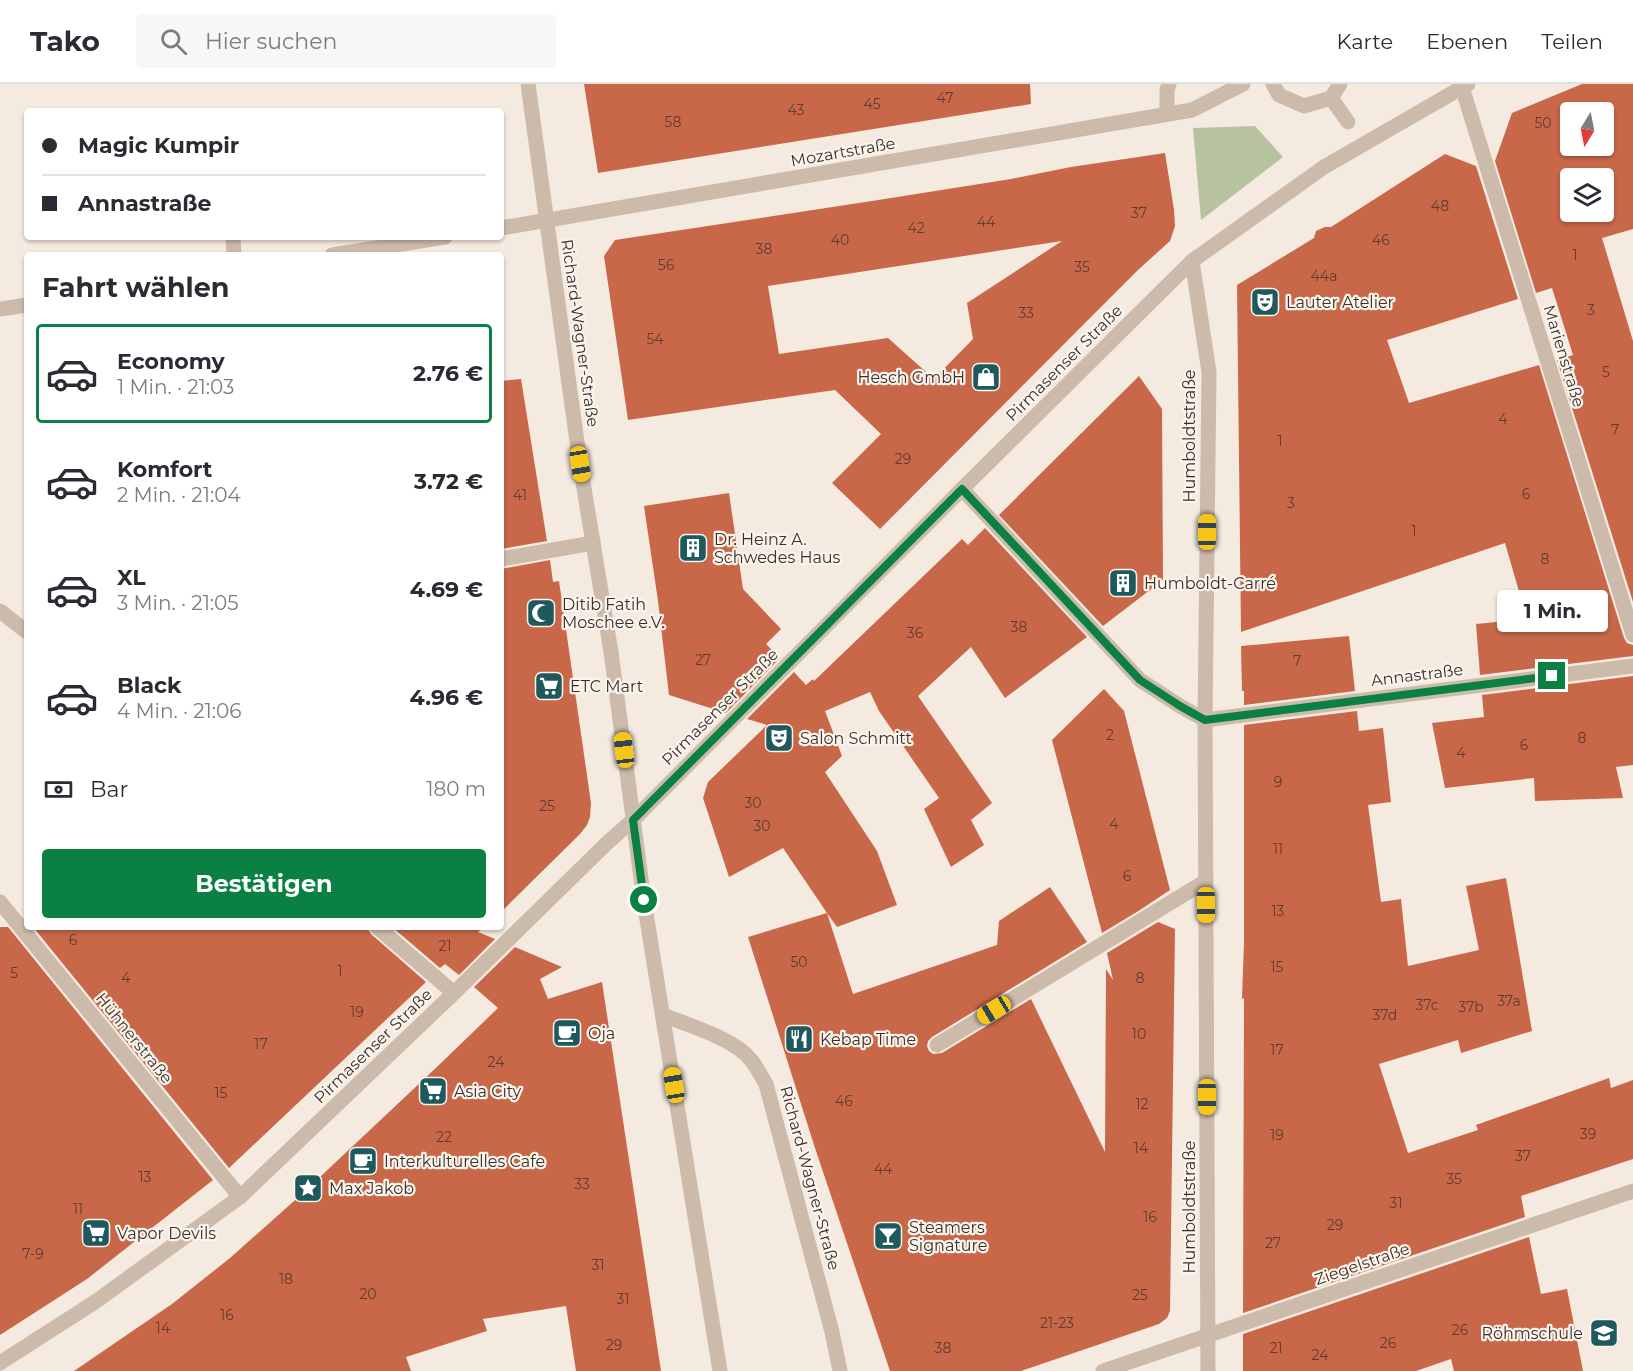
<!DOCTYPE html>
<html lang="de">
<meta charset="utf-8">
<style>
:root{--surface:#fff;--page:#f7f7f7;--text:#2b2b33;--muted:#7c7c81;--line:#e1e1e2;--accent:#0b8043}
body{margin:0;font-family:Montserrat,sans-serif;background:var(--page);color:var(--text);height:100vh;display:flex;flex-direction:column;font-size:22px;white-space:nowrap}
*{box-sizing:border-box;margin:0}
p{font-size:20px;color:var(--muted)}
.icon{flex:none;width:33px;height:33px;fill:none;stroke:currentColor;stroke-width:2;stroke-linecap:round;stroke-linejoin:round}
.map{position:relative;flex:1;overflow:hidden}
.details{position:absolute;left:24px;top:168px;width:480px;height:678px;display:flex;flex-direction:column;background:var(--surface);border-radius:6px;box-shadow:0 2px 4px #0004}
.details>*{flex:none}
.top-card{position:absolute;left:24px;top:24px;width:480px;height:132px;border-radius:6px;box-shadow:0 2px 4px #0004;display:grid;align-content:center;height:132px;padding:0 18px;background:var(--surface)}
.needle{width:39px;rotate:190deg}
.tools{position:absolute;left:1560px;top:18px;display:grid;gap:12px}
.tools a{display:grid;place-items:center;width:54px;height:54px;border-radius:6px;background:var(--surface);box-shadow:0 2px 4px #0004;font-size:30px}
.end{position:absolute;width:27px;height:27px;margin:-14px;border:8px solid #0b8043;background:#fff;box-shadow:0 0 0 3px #fff}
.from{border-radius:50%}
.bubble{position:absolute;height:42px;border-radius:6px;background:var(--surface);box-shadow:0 2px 4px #0004;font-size:20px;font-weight:700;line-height:42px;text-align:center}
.car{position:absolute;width:18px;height:36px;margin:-18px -9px;border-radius:8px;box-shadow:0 0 4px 2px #0007;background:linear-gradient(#f5c518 24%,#345 0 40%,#f5c518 0 76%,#345 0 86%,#f5c518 0)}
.top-card b{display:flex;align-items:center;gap:21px;height:57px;font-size:22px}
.top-card b+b{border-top:2px solid var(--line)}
.top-card i{width:15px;height:15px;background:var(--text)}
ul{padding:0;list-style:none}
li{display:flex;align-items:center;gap:18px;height:99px;margin:0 12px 9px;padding:0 6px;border:3px solid transparent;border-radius:6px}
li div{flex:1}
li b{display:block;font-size:22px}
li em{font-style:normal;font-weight:700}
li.on{border-color:var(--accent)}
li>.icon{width:54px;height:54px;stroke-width:1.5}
h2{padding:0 18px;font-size:27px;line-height:72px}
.pay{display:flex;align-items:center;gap:15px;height:66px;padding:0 18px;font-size:22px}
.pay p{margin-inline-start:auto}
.primary-button{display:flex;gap:12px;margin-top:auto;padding:12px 18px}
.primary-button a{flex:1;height:69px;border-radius:6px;background:var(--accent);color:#fff;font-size:24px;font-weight:700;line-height:69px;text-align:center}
header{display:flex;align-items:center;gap:36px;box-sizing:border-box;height:84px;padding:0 30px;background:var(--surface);border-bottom:2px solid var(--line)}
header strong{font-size:28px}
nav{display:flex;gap:33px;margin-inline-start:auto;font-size:21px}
.search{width:420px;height:54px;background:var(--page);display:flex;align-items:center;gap:15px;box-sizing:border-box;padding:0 21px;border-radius:6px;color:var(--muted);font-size:22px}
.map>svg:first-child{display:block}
.green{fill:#b7c39f}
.building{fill:#c86849;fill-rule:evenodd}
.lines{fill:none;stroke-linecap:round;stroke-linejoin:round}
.minor{stroke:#ccbaab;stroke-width:15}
.route{stroke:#0b8043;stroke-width:8}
.labels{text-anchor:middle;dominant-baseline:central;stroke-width:4.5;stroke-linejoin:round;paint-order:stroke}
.number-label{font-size:14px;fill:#5e3d32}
.street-label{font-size:16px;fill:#3a2f2a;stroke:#fbf4ec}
.poi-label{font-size:16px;fill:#3a2f2a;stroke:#fbf4ec;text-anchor:start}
</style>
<header>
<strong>Tako</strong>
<div class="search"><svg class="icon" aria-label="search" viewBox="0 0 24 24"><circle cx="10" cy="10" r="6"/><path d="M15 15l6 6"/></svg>Hier suchen</div>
<nav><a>Karte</a><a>Ebenen</a><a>Teilen</a></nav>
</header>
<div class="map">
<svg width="1633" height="1287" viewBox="0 0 1633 1287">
<rect width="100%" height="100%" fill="#f4eae0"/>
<polygon class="green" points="1255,42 1283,73 1201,136 1193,44"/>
<g class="building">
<polygon points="584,0 1030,0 1031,20 598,89"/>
<path d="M1582 0H1633V145L1602 154 1633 257V518L1557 276 1573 271 1552 204 1536 209 1495 77 1512 29ZM1570 28H1604V62H1570ZM1570 94H1604V128H1570Z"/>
<path d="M1165 69 1174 126 1175 142 1170 157 1138 186 1085 239 880 445 832 399 881 350 835 306 628 336 604 172 615 156 872 117 1011 95 1071 83ZM1062 157 967 219 973 255 934 295 888 254 779 270 768 202Z"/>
<polygon points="1445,70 1476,82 1518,215 1387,256 1409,319 1539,281 1624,554 1627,559 1633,561 1633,572 1480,591 1476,540 1527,535 1505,459 1241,548 1237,201 1314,154 1316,147 1325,143 1331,143"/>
<polygon points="1139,292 1162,325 1163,496 1103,542 999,431"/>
<polygon points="521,295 547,457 501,465 501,297"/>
<polygon points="729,409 743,505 781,545 766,560 780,574 726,629 669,611 658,517 644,422"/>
<polygon points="985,444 1087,553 1005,614 971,563 918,612 992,719 971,736 984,761 951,783 924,725 939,714 879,627 870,608 825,627 842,672 825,688 877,767 897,821 837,843 827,829 853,910 997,861 999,837 1050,803 1087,858 932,953 928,957 927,962 929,967 933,970 942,969 1031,915 1105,1068 1106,885 1113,896 1107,869 1158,838 1175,845 1170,1227 1167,1234 1159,1240 1021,1287 890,1287 815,1064 748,853 827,829 783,764 729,793 703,714 708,698 767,641 747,635 794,588 806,601 813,595 814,597 962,455 968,461"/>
<polygon points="550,476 553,498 559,497 591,719 590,733 587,741 580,750 501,828 501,485"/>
<polygon points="1349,552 1355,607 1244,621 1244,607 1242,607 1241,562"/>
<polygon points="1633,592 1633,681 1616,683 1623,714 1535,717 1534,694 1445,704 1432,639 1484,633 1482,611"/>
<polygon points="1104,605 1124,627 1170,806 1140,826 1102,849 1052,656"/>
<polygon points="1357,627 1359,647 1383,644 1391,718 1368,721 1381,818 1401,815 1408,882 1479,866 1466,802 1506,794 1532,947 1461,969 1458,956 1379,980 1408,1069 1478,1046 1476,1041 1609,994 1611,1004 1633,996 1633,1075 1521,1112 1525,1133 1243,1229 1244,914 1242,915 1244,858 1244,641"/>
<polygon points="0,843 8,843 213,1096 87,1195 0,1251"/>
<polygon points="33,843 367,843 371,850 426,898 229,1084"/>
<polygon points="392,843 484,843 478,848 495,855 459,891 445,880 440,884"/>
<polygon points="515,863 562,883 540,895 548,915 602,898 661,1287 576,1287 566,1222 483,1235 487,1247 406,1273 411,1287 74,1287 172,1220 230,1174 303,1109 440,980 498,924 474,903"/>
<polygon points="1529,1153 1541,1210 1567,1205 1583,1287 1454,1287 1451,1275 1416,1287 1243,1287 1243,1250"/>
</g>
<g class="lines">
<g class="minor">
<polyline points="528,0 580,380 611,568 644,817 720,1287"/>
<polyline points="1273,0 1279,11 1304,22 1331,14 1340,0"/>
<polyline points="1461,0 1633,551"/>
<polyline points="1331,14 1348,38"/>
<polyline points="1167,30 1167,6 1169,0"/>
<polyline points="501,144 1192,26 1243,0"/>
<polyline points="233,153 234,171"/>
<polyline points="332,171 445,153"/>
<polyline points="1192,177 1209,288 1205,636 1208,1287"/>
<polyline points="0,225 27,221"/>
<polyline points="962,405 1140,596 1180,622 1205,636 1633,582"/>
<polyline points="501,475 593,459"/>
<polyline points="0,527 27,548"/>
<polyline points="0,818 240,1113"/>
<polyline points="377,843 454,909"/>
<path d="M663 931C688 941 735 955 751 976 757 983 761 992 766 1000L832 1248 840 1287"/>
<polyline points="937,961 1206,797"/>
<polyline points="0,1279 95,1218 240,1113 454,909 607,759 633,736 962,405 1192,177 1324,83 1468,0"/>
<polyline points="1103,1287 1633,1107"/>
</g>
</g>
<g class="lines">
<polyline class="route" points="644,816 633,736 962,405 1140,596 1180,622 1205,636 1552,592"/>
</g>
<defs>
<g id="theatre-square" transform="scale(1.5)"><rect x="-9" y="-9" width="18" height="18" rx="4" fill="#1e595d" stroke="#fbf4ec"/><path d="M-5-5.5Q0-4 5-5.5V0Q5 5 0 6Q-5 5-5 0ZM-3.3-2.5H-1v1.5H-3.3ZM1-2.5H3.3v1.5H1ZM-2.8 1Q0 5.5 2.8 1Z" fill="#fff"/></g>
<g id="shop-square" transform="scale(1.5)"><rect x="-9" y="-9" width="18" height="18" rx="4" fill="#1e595d" stroke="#fbf4ec"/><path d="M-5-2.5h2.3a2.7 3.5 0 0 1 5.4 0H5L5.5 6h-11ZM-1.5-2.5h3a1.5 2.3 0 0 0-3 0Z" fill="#fff"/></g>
<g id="building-square" transform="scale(1.5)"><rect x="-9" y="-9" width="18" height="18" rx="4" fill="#1e595d" stroke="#fbf4ec"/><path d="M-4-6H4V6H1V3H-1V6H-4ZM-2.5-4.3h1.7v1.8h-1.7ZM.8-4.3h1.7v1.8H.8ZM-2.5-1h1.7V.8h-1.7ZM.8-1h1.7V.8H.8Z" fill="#fff"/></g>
<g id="mosque-square" transform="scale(1.5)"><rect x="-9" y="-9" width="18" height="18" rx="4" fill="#1e595d" stroke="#fbf4ec"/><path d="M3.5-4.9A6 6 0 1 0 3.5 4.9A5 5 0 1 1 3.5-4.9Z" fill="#fff"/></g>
<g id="supermarket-square" transform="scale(1.5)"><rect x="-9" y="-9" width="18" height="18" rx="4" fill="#1e595d" stroke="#fbf4ec"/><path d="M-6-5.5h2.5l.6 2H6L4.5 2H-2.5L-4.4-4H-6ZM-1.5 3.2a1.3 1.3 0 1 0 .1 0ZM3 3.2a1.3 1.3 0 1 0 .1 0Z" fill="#fff"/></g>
<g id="cafe-square" transform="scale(1.5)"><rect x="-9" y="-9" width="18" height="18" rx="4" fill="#1e595d" stroke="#fbf4ec"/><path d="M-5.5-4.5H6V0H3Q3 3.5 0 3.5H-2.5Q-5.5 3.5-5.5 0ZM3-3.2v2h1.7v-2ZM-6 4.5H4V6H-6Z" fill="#fff"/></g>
<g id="restaurant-square" transform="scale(1.5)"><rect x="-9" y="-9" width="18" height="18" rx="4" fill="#1e595d" stroke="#fbf4ec"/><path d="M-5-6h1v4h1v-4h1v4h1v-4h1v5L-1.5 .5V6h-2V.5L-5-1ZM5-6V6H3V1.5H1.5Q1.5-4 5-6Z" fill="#fff"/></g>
<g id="sight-square" transform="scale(1.5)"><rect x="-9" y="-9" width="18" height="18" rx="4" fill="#1e595d" stroke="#fbf4ec"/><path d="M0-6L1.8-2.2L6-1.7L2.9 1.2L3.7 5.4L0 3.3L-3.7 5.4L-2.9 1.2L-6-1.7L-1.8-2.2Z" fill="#fff"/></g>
<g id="bar-square" transform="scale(1.5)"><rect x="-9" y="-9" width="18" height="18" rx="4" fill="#1e595d" stroke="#fbf4ec"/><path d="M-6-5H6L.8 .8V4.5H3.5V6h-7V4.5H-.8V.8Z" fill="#fff"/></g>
<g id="school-square" transform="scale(1.5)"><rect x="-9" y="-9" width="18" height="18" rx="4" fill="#1e595d" stroke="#fbf4ec"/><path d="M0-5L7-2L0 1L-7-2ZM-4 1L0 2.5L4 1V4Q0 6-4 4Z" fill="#fff"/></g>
</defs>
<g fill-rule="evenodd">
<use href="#theatre-square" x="1265" y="218"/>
<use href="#shop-square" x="986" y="293"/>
<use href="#building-square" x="693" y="464"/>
<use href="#building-square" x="1123" y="499"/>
<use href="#mosque-square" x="541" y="529"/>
<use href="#supermarket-square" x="549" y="602"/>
<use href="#theatre-square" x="779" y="654"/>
<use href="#cafe-square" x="567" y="949"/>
<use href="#restaurant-square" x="799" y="955"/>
<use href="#supermarket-square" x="433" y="1007"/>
<use href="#cafe-square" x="363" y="1077"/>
<use href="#sight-square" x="308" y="1104"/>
<use href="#supermarket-square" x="96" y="1149"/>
<use href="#bar-square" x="888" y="1152"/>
<use href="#school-square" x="1604" y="1249"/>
</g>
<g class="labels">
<g class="number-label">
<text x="945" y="14">47</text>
<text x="872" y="20">45</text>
<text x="796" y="26">43</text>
<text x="673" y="38">58</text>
<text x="1543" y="39">50</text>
<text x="1440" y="122">48</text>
<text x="1139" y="129">37</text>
<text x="986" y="138">44</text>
<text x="916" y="144">42</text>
<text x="840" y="156">40</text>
<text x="1381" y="156">46</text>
<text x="764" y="165">38</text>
<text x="1575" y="171">1</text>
<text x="666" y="181">56</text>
<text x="1082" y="183">35</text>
<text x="1324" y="192">44a</text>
<text x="1591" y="226">3</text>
<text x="1026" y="229">33</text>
<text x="655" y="255">54</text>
<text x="1606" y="288">5</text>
<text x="1503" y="335">4</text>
<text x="1615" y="346">7</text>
<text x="1280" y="357">1</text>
<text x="903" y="375">29</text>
<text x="1526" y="410">6</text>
<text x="520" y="411">41</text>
<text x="1291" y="419">3</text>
<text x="1414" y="447">1</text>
<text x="1545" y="475">8</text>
<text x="1019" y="543">38</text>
<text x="915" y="549">36</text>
<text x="703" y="576">27</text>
<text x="1297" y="577">7</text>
<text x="1110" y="651">2</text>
<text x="1582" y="654">8</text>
<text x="1524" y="661">6</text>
<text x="1461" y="669">4</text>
<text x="1278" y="698">9</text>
<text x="753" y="719">30</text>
<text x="547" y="722">25</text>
<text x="1114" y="740">4</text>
<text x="762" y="742">30</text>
<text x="1278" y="765">11</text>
<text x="1127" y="792">6</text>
<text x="1278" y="827">13</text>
<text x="73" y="856">6</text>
<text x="445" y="862">21</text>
<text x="799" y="878">50</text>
<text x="1277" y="883">15</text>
<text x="340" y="887">1</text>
<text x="14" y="889">5</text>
<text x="126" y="894">4</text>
<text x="1140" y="894">8</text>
<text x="1509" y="917">37a</text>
<text x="1427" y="921">37c</text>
<text x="1471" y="923">37b</text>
<text x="357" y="928">19</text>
<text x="1385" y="931">37d</text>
<text x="1139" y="950">10</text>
<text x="261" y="960">17</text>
<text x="1277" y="966">17</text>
<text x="496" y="978">24</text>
<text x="221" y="1009">15</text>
<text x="844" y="1017">46</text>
<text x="1142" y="1020">12</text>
<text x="1588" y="1050">39</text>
<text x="1277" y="1051">19</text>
<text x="444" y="1053">22</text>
<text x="1141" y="1064">14</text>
<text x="1523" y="1072">37</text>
<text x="883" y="1085">44</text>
<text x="145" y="1093">13</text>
<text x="1454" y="1095">35</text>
<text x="582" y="1100">33</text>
<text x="1396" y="1119">31</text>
<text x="78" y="1125">11</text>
<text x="1150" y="1133">16</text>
<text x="1335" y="1141">29</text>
<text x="1273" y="1159">27</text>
<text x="33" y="1170">7-9</text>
<text x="598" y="1181">31</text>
<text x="286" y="1195">18</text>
<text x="368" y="1210">20</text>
<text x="1140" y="1211">25</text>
<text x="623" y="1215">31</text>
<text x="227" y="1231">16</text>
<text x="1057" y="1239">21-23</text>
<text x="163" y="1244">14</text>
<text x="1460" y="1246">26</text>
<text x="1388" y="1259">26</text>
<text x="614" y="1261">29</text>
<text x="943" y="1264">38</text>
<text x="1276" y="1264">21</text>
<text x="1320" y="1271">24</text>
</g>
<g class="street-label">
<text transform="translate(843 68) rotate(-10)">Mozartstraße</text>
<text transform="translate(580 249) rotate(82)">Richard-Wagner-Straße</text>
<text transform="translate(1564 272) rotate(73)">Marienstraße</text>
<text transform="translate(1064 279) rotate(-45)">Pirmasenser Straße</text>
<text transform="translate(1189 352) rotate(-90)">Humboldtstraße</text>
<text transform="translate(1417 591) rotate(-7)">Annastraße</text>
<text transform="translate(720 623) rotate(-45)">Pirmasenser Straße</text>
<text transform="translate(134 954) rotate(51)">Hühnerstraße</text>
<text transform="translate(373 962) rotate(-44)">Pirmasenser Straße</text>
<text transform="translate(810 1094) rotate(75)">Richard-Wagner-Straße</text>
<text transform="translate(1189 1123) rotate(-90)">Humboldtstraße</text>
<text transform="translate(1362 1180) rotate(-19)">Ziegelstraße</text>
</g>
<g class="poi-label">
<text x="1286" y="218">Lauter Atelier</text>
<text x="965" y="293" text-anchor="end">Hesch GmbH</text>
<text x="714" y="455">Dr. Heinz A.<tspan x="714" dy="18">Schwedes Haus</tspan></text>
<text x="1144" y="499">Humboldt-Carré</text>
<text x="562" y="520">Ditib Fatih<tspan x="562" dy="18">Moschee e.V.</tspan></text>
<text x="570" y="602">ETC Mart</text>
<text x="800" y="654">Salon Schmitt</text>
<text x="588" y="949">Oja</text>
<text x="820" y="955">Kebap Time</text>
<text x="454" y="1007">Asia City</text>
<text x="384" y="1077">Interkulturelles Cafe</text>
<text x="329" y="1104">Max Jakob</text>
<text x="909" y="1143">Steamers<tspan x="909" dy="18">Signature</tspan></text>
<text x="117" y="1149">Vapor Devils</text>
<text x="1583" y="1249" text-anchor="end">Röhmschule</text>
</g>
</g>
</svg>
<div class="tools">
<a><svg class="needle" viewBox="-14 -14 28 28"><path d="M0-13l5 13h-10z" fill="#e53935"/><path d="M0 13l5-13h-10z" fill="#7c7c81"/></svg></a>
<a><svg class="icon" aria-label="layers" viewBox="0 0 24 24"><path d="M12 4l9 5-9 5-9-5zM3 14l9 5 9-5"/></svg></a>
</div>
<i class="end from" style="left:644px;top:816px"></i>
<i class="end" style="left:1552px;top:592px"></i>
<div class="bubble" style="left:1497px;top:506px;width:111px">1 Min.</div>
<i class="car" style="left:580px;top:380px;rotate:171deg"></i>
<i class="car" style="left:1207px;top:448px;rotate:0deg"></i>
<i class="car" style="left:624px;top:666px;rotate:353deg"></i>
<i class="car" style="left:1206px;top:821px;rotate:180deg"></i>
<i class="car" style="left:994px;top:926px;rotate:239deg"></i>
<i class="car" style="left:674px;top:1001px;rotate:351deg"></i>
<i class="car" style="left:1207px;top:1013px;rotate:180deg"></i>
<div class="top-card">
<b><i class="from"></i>Magic Kumpir</b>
<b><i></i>Annastraße</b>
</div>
<section class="details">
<h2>Fahrt wählen</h2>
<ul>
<li class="on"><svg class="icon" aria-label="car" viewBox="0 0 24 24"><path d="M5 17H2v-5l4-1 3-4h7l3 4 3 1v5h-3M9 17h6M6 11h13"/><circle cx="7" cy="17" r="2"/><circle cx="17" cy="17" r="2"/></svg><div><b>Economy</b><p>1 Min. · 21:03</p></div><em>2.76 €</em></li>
<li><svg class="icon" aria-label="car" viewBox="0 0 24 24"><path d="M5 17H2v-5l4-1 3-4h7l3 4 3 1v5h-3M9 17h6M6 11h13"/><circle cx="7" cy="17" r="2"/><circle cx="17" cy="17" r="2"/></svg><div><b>Komfort</b><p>2 Min. · 21:04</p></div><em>3.72 €</em></li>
<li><svg class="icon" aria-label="car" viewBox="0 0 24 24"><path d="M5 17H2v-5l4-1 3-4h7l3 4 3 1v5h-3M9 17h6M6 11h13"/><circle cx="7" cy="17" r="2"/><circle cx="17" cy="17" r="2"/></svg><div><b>XL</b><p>3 Min. · 21:05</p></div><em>4.69 €</em></li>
<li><svg class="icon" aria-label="car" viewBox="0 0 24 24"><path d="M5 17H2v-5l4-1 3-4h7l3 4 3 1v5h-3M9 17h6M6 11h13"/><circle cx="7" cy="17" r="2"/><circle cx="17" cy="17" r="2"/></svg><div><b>Black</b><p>4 Min. · 21:06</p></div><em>4.96 €</em></li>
</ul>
<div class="pay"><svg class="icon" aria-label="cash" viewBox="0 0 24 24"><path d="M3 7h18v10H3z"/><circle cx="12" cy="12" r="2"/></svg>Bar<p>180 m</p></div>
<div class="primary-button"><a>Bestätigen</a></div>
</section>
</div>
